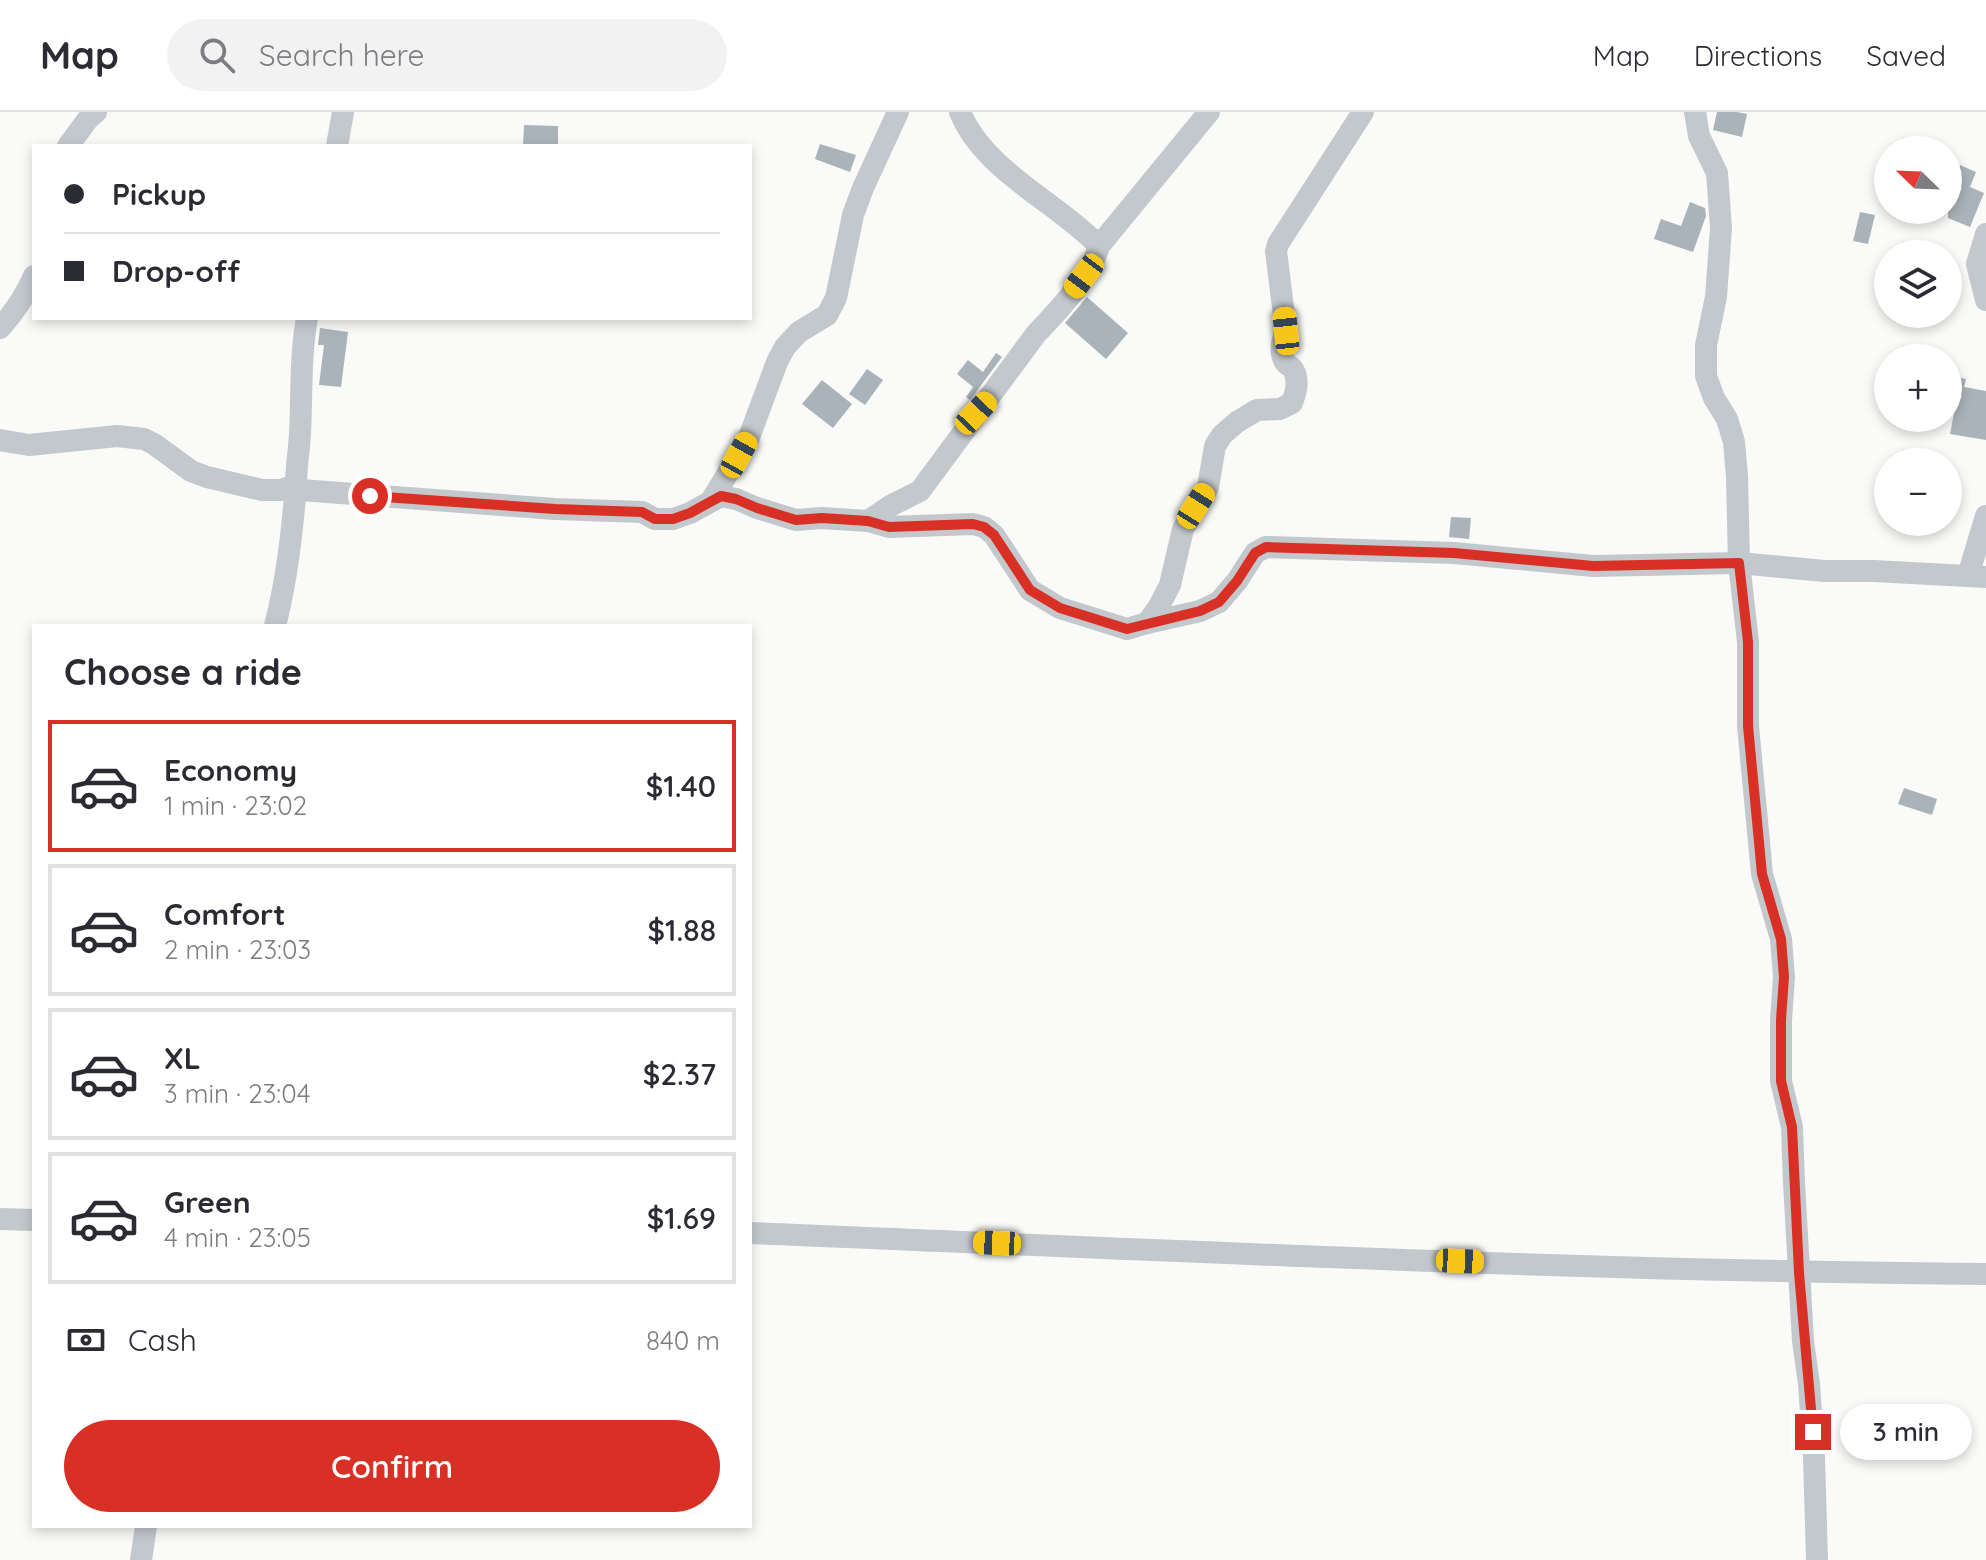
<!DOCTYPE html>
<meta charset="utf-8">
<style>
:root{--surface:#fff;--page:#f2f2f3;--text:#2b2b33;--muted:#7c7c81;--line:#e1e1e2;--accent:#d93025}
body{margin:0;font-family:Quicksand,sans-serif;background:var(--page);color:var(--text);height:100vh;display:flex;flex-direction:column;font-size:30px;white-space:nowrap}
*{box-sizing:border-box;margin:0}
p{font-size:26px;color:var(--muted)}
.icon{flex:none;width:44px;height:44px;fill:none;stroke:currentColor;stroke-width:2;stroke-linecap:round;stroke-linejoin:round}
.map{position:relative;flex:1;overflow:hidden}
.panel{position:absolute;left:32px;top:512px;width:720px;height:904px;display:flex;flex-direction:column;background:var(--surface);border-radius:0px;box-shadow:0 4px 12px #0003}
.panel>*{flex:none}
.hud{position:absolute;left:32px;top:32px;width:720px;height:176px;border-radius:0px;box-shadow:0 4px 12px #0003;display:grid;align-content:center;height:176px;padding:0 32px;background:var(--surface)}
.needle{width:52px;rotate:293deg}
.fabs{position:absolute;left:1874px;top:24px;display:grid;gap:16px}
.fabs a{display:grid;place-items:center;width:88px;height:88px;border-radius:50%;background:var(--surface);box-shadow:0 4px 12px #0003;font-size:40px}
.end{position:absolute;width:36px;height:36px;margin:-18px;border:10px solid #d93025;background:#fff;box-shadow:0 0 0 4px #fff}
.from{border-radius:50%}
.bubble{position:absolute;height:56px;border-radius:28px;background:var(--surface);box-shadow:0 4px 12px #0003;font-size:26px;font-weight:600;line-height:56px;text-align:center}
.car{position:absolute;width:24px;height:48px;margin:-24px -12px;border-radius:10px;box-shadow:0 0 6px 2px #0007;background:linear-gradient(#f5c518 24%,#345 0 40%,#f5c518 0 76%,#345 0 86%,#f5c518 0)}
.hud b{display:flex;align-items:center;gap:28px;height:76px;font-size:30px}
.hud b+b{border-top:2px solid var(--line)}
.hud i{width:20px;height:20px;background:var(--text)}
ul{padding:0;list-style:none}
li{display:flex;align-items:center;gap:24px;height:132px;margin:0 16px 12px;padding:0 16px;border:4px solid var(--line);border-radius:0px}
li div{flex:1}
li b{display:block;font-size:30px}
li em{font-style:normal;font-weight:600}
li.selected{border-color:var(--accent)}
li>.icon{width:72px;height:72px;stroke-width:1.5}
h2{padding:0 32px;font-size:36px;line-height:96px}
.pay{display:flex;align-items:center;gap:20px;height:88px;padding:0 32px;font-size:30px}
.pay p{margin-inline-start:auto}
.cta{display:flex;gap:16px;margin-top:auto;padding:16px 32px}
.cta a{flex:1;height:92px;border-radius:48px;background:var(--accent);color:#fff;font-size:32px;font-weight:600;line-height:92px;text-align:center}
header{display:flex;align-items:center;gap:48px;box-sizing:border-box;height:112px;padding:0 40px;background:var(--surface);border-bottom:2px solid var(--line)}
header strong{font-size:38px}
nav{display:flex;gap:44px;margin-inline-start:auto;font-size:28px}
.search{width:560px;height:72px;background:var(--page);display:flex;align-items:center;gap:20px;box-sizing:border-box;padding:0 28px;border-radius:44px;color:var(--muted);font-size:30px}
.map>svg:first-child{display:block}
.building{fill:#aab3b9}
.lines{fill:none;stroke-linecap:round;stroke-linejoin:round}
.minor{stroke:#c3c8cc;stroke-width:22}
.route{stroke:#d93025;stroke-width:10}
</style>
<header>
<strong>Map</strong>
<div class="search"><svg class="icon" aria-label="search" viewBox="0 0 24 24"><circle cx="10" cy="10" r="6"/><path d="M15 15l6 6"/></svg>Search here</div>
<nav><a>Map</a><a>Directions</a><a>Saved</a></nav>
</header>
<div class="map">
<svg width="1986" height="1448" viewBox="0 0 1986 1448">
<rect width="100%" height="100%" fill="#fafaf8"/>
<g class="building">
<polygon points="1717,0 1737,0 1747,2 1742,25 1713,18"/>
<polygon points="524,13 558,14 558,34 523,34"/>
<polygon points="820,32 856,43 850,60 815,47"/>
<polygon points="1960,53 1976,60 1970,75 1984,81 1970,115 1948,106 1948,83"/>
<polygon points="1690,90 1705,96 1706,104 1693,140 1654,127 1661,107 1681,114"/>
<polygon points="1860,100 1875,103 1868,132 1853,129"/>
<polygon points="1087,185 1128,221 1106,247 1065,211"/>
<polygon points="320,216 348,220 341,275 319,273 324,233 318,233"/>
<polygon points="996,241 1002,245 970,288 966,285 973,275 957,262 968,248 983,260"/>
<polygon points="867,257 883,268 865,293 849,282"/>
<polygon points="1948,263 1966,267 1964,275 1986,279 1986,328 1950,322 1955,296 1948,295"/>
<polygon points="822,268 852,292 833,316 802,292"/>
<polygon points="1451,405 1471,406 1469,427 1449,425"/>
<polygon points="1904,676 1937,687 1932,703 1898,692"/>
</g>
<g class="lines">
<g class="minor">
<polyline points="1695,0 1699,24 1717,61 1721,116 1716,185 1706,233 1706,264 1714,286 1727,307 1734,330 1737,364 1739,451 1748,530 1748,614 1762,762 1781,827 1784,865 1781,908 1781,969 1792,1015 1794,1071 1803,1229 1809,1272 1814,1345 1817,1448"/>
<polyline points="68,34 88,7 96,0"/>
<polyline points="337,34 343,0"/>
<polyline points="1986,122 1977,152 1986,188"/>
<polyline points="1099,134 1209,0"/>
<path d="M307 206C300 245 302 283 300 322 299 339 296 356 296 373L300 378 555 397 642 400 655 407H673L690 401 721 384 736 387 757 396 796 408 822 406 868 409 889 415 973 412 984 415 994 423 1030 478 1060 496 1127 517 1147 511 1200 499 1219 490 1237 469 1255 441 1266 435 1454 441 1593 454 1739 451 1824 459H1874L1986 465"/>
<path d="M0 216C15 200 25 184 34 164"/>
<path d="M0 328 29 333 117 324 144 327 154 332 191 359 207 365 262 378H281L296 373C292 421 287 467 275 514"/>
<polyline points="711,389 748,328 777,250 785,235 799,220 827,203 836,186 853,103 863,76 898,0"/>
<path d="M868 409 892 393 920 379 1036 222C1058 199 1091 164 1099 134 1057 90 984 59 960 0"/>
<polyline points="1968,464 1986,404"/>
<path d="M1147 511 1158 496 1170 473 1183 417 1208 375 1215 334 1222 323 1237 310 1257 298 1280 297 1292 291C1296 280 1299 270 1294 259 1289 250 1291 258 1285 250 1279 240 1282 228 1286 219L1276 139 1278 132 1363 0"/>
<polyline points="0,1107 34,1108"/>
<path d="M750 1121C1162 1138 1574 1159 1986 1162"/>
<polyline points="141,1448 146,1414"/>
</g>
</g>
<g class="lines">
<polyline class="route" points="370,384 555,397 642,400 655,407 673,407 690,401 721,384 736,387 757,396 796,408 822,406 868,409 889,415 973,412 984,415 994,423 1030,478 1060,496 1127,517 1200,499 1219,490 1237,469 1255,441 1266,435 1454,441 1593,454 1739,451 1748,530 1748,614 1762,762 1781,827 1784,865 1781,908 1781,969 1792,1015 1799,1161 1813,1320"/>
</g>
</svg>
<div class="fabs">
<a><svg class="needle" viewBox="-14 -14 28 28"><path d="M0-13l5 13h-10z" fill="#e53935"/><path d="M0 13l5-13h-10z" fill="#7c7c81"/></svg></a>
<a><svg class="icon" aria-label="layers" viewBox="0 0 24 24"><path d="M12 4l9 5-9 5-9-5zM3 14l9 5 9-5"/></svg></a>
<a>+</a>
<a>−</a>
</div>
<i class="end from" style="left:370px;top:384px"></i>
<i class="end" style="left:1813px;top:1320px"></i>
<div class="bubble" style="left:1840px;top:1292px;width:132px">3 min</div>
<i class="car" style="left:1084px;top:164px;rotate:217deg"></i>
<i class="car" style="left:1286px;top:219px;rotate:354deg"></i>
<i class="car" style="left:976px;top:301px;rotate:43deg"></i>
<i class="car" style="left:739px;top:343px;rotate:29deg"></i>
<i class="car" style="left:1196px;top:394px;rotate:32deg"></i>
<i class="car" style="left:997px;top:1131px;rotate:272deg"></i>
<i class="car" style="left:1460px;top:1149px;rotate:92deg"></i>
<div class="hud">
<b><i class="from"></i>Pickup</b>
<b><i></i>Drop-off</b>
</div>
<section class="panel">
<h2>Choose a ride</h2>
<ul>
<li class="selected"><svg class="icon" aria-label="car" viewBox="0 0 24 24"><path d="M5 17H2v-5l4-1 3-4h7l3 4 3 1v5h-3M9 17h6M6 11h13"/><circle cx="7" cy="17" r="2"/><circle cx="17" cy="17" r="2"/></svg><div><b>Economy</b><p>1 min · 23:02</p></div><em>$1.40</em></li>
<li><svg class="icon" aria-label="car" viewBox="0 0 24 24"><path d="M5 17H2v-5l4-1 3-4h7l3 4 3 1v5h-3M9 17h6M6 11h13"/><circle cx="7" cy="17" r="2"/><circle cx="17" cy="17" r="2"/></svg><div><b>Comfort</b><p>2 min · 23:03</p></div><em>$1.88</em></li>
<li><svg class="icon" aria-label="car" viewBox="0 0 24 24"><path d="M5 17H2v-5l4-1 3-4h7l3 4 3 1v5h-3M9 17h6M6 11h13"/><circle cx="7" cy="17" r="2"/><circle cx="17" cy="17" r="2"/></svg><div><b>XL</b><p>3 min · 23:04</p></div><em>$2.37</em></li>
<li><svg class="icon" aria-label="car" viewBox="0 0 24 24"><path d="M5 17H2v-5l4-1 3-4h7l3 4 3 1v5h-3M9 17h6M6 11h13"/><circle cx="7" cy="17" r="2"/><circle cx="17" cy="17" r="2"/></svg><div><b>Green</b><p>4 min · 23:05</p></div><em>$1.69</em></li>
</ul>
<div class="pay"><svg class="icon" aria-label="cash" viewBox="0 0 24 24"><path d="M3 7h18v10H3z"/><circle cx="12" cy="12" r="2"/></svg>Cash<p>840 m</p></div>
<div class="cta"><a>Confirm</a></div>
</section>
</div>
